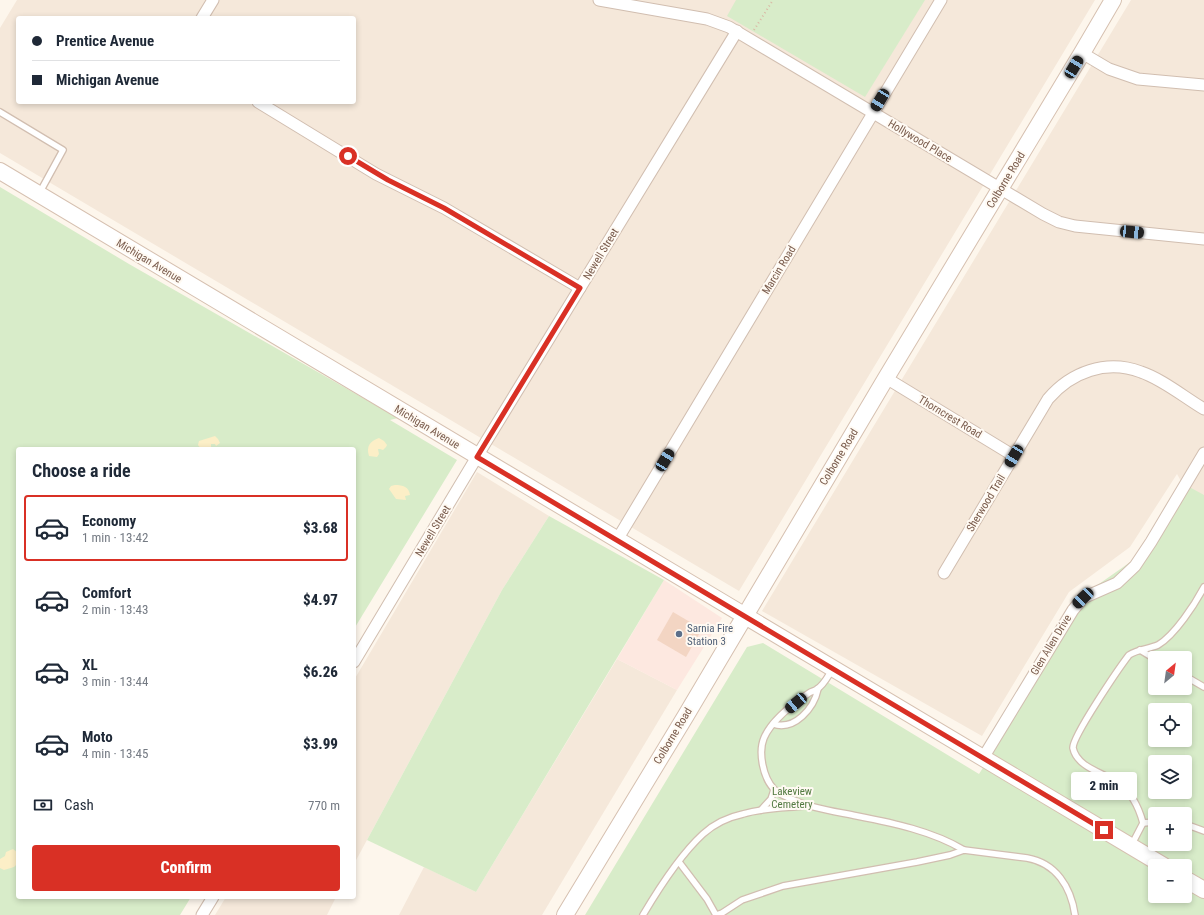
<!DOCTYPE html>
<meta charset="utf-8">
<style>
:root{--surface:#fff;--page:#f6f6f7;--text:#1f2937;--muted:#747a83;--line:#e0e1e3;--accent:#d93025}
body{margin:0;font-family:"Roboto Condensed",sans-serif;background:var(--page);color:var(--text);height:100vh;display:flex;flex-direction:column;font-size:15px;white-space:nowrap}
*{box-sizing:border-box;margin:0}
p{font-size:13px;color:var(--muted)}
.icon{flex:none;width:22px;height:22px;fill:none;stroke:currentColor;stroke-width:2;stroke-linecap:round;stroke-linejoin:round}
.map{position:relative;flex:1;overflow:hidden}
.details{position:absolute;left:16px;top:447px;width:340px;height:452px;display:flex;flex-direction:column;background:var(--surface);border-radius:4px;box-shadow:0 2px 6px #0003}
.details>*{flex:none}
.guide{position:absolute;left:16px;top:16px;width:340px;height:88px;border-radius:4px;box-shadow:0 2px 6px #0003;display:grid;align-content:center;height:88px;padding:0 16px;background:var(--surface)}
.needle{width:26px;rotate:29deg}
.fabs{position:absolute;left:1148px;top:651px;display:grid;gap:8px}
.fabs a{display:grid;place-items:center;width:44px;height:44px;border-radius:4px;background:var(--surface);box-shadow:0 2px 6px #0003;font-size:20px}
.end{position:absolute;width:18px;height:18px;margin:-9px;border:5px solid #d93025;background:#fff;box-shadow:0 0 0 2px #fff}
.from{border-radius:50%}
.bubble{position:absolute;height:28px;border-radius:4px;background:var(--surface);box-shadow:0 2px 6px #0003;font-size:13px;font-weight:800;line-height:28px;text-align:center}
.car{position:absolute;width:12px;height:24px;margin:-12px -6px;border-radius:5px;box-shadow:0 0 3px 1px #0007;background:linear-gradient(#222 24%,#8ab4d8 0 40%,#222 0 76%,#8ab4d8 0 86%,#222 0)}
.guide b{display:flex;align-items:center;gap:14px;height:38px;font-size:15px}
.guide b+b{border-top:1px solid var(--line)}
.guide i{width:10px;height:10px;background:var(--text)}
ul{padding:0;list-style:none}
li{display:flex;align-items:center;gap:12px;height:66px;margin:0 8px 6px;padding:0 8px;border:2px solid transparent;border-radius:4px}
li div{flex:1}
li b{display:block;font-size:15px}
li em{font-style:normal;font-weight:800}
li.current{border-color:var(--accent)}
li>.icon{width:36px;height:36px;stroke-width:1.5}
h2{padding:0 16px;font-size:18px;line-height:48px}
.pay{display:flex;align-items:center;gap:10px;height:44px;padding:0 16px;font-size:15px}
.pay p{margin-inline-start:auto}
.action{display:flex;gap:8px;margin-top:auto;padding:8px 16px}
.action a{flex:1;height:46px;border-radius:4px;background:var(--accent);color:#fff;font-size:16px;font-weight:800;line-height:46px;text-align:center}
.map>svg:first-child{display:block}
.residential{fill:#f5e8da;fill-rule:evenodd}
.commercial{fill:#fde8e0}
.green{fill:#d8ecc9;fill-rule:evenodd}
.sand{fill:#fcefc7}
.building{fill:#f3d5c3}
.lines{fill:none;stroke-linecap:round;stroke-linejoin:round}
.lane-casing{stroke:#d1beb0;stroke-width:8}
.street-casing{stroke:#d1beb0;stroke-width:13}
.secondary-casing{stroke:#d6c0b0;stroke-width:18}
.path{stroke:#d9b8a5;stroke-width:2;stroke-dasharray:1 3;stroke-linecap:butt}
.lane{stroke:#fff;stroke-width:5.5}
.street{stroke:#fff;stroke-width:11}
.secondary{stroke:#fff;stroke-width:16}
.route{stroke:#d93025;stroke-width:5}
.service-dot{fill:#5c6f8a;stroke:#fffaf3;stroke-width:1.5}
.labels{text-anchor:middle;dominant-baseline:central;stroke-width:4;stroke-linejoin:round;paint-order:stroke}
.street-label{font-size:11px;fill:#7a5c4d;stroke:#fffaf3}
.service-label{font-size:11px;fill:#4e5e75;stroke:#fffaf3;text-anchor:start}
.park-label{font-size:11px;fill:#537a41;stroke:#fffaf3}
</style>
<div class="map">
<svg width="1204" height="915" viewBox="0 0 1204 915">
<rect width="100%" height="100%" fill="#fdf6ec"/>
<g class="residential">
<path d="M17 0H1095L739 591 0 153V28ZM18 18H354V102H18Z"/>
<polygon points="1131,0 1204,0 1204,496 1182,483 1177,474 1130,547 1069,592 982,736 762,611"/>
<polygon points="477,472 549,516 502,590 354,864 354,680"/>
<polygon points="617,659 677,690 542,915 399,915 424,867 476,892"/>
<polygon points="226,897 336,897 327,915 215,915"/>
</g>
<polygon class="commercial" points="664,580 722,618 677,690 617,659"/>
<g class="green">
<polygon points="736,0 925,0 865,97 727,16"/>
<polygon points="0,187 129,264 398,418 390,420 457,460 354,629 354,449 18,449 18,897 191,897 180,915 0,915"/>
<path d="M1182 483 1204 495V915H585L747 647 763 643 979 774 1004 735 1064 625 1089 591 1136 558ZM1155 658H1185V688H1155ZM1155 710H1185V740H1155ZM1155 762H1185V792H1155ZM1155 814H1185V844H1155ZM1155 866H1185V896H1155Z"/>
<polygon points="549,516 664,580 476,892 367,840 502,590"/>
</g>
<g class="sand">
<polygon points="215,436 218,439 220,443 216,446 215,444 211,444 211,447 210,449 201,449 198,445 199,441"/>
<path d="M379 438 384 441 387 445 386 447 383 450 380 449H378L379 454 377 457 369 456C366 446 370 441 379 438Z"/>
<path d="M395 485C403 485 409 487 410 495L405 496 406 500 396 499 389 489 391 486Z"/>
<polygon points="13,849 18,853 18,863 14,867 4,870 0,868 0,859 5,856 6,852"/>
</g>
<polygon class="building" points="673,612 702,629 686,657 657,640"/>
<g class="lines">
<g class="lane-casing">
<g id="lane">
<polyline points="0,112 63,150 40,192"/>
<polyline points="1140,650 1155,659"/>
<path d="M832 670C828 676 824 685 817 689 815 691 812 691 809 693 794 703 771 721 764 738 758 752 763 778 774 789 777 793 782 795 787 797 809 808 833 811 857 816 893 823 932 831 964 850"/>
<polyline points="1185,676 1204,687"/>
<path d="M773 724C795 731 814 708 818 689"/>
<polyline points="761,810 771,799 774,790"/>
<polyline points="1143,823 1155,822"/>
<polyline points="1185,824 1204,831"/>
<path d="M1131 846 1143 823C1139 808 1131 792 1118 783 1105 773 1077 768 1073 748 1072 737 1119 668 1129 655 1138 649 1149 649 1158 645 1175 635 1195 604 1204 587"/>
<polyline points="679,862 707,899 716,915"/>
<path d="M643 915C659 888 680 855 703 834 714 824 729 817 743 814 763 808 784 808 804 806"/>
<path d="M716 915 722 913 742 900 783 886 917 862 950 855 964 850 1027 858C1056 863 1071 887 1075 915"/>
</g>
</g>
<g class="street-casing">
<g id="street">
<polyline points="599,0 707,19 729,27 1043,214 1059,222 1075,226 1204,239"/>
<polyline points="202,18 213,0"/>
<polyline points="1082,53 1109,69 1138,79 1204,85"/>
<polyline points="258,102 376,174 444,208 580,288"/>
<polyline points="886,378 1014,456"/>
<polyline points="617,540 941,0"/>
<path d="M944 573 1048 399C1071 372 1106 359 1141 372 1162 379 1184 397 1204 409"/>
<polyline points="354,662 484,445 737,31"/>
<polyline points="983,758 1073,610 1083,598 1117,583 1135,566 1151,542 1204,453"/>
<polyline points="202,915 213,897"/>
</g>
</g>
<g class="secondary-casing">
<g id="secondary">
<polyline points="0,171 1164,866"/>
<polyline points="1185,879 1204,890"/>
<polyline points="565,915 685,717 886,378 1082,53 1113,0"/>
</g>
</g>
<polyline class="path" points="754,30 773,0"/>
<use href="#lane" class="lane"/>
<use href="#street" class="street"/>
<use href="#secondary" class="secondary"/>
</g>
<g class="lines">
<polyline class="route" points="348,156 388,180 444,208 580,288 477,457 1104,830"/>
</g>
<circle class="service-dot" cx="679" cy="634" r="4"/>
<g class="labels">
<g class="street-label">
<text transform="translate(920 141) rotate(31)">Hollywood Place</text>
<text transform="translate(1006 180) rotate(-59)">Colborne Road</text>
<text transform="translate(601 254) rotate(-59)">Newell Street</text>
<text transform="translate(149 261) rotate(31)">Michigan Avenue</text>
<text transform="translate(779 270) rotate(-59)">Marcin Road</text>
<text transform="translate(950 417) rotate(31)">Thorncrest Road</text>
<text transform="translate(427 427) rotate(31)">Michigan Avenue</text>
<text transform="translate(839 457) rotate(-59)">Colborne Road</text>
<text transform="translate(986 503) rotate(-59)">Sherwood Trail</text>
<text transform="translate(433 531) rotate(-59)">Newell Street</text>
<text transform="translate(1051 645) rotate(-59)">Glen Allen Drive</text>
<text transform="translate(673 736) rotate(-59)">Colborne Road</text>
</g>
<g class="service-label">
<text x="687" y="628">Sarnia Fire<tspan x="687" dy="13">Station 3</tspan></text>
</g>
<g class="park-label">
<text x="792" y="791">Lakeview<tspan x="792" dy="13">Cemetery</tspan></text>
</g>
</g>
</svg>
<div class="fabs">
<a><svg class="needle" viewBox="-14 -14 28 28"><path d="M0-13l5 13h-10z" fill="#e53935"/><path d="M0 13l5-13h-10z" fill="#747a83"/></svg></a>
<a><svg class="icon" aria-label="locate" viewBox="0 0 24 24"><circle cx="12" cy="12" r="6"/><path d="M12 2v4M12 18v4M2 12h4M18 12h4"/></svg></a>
<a><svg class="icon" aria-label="layers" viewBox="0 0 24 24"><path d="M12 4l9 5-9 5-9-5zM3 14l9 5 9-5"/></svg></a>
<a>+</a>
<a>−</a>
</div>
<i class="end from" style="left:348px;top:156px"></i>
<i class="end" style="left:1104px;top:830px"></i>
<div class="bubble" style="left:1071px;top:772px;width:66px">2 min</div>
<i class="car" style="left:1074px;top:67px;rotate:31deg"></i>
<i class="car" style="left:880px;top:100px;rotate:211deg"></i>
<i class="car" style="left:1132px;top:232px;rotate:96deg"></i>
<i class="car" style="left:1014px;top:456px;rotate:211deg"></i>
<i class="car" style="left:665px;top:460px;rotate:31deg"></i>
<i class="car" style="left:1083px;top:598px;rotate:226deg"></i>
<i class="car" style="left:796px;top:703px;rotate:230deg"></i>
<div class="guide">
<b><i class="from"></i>Prentice Avenue</b>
<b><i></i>Michigan Avenue</b>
</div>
<section class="details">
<h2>Choose a ride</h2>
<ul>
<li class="current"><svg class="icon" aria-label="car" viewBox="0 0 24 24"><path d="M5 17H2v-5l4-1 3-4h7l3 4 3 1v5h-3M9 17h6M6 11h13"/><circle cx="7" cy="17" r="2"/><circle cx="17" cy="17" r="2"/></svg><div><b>Economy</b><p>1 min · 13:42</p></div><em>$3.68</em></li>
<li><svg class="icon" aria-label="car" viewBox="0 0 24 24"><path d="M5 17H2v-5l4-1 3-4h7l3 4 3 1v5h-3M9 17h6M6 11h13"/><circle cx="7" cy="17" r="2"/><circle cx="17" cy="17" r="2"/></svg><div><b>Comfort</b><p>2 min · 13:43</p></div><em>$4.97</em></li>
<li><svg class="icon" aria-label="car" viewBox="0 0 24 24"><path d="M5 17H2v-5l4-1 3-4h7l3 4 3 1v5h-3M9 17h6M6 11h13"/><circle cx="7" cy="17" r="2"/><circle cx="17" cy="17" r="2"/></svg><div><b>XL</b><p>3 min · 13:44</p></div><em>$6.26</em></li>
<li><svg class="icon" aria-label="car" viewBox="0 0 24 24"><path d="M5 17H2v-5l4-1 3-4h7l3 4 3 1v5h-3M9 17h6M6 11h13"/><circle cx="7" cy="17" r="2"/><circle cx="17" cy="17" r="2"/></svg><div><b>Moto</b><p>4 min · 13:45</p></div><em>$3.99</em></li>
</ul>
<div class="pay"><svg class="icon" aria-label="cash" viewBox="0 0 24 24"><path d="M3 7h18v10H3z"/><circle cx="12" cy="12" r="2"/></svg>Cash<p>770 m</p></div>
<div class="action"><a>Confirm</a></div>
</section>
</div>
